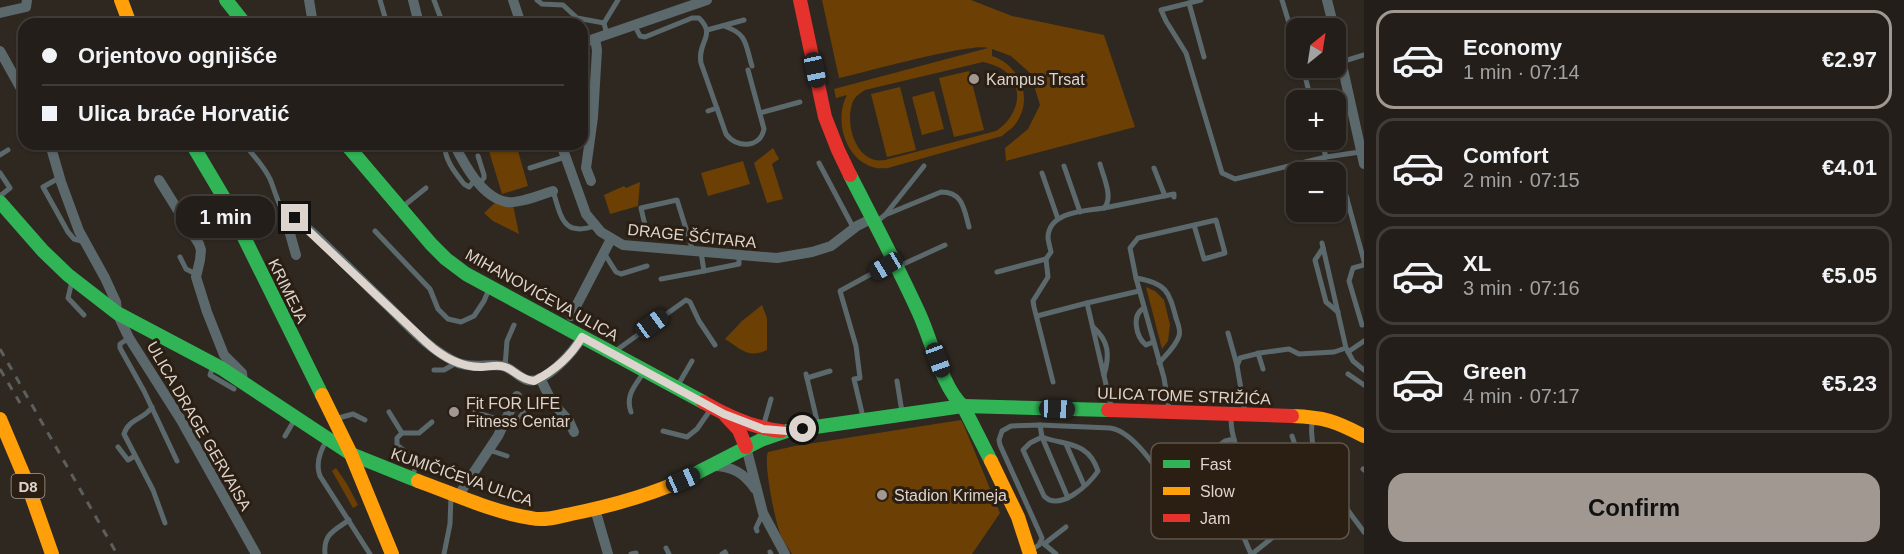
<!DOCTYPE html>
<meta charset="utf-8">
<style>
:root{--surface:#231e19;--page:#2f2b26;--text:#f1f3f6;--muted:#a3a2a2;--line:#403c38;--accent:#a09891}
body{margin:0;font-family:Helvetica,sans-serif;background:var(--page);color:var(--text);height:100vh;display:flex;flex-direction:column;font-size:22px;white-space:nowrap}
*{box-sizing:border-box;margin:0}
p{font-size:20px;color:var(--muted)}
.icon{flex:none;width:33px;height:33px;fill:none;stroke:currentColor;stroke-width:2;stroke-linecap:round;stroke-linejoin:round}
.map{position:relative;flex:1;overflow:hidden}
.side{display:flex;flex-direction:column;background:var(--surface);width:540px}
.side>*{flex:none}
.banner{position:absolute;left:18px;top:18px;width:570px;height:132px;border-radius:18px;box-shadow:0 2px 4px #0004,0 0 0 2px var(--line);display:grid;align-content:center;height:132px;padding:0 24px;background:var(--surface)}
.needle{width:39px;rotate:30deg}
.fabs{position:absolute;left:1286px;top:18px;display:grid;gap:12px}
.fabs a{display:grid;place-items:center;width:60px;height:60px;border-radius:12px;background:var(--surface);box-shadow:0 2px 4px #0004,0 0 0 2px var(--line);font-size:30px}
.end{position:absolute;width:27px;height:27px;margin:-14px;border:8px solid #ddd5cd;background:#111;box-shadow:0 0 0 3px #111}
.from{border-radius:50%}
.bubble{position:absolute;height:42px;border-radius:18px;background:var(--surface);box-shadow:0 2px 4px #0004,0 0 0 2px var(--line);font-size:20px;font-weight:700;line-height:42px;text-align:center}
.car{position:absolute;width:18px;height:36px;margin:-18px -9px;border-radius:8px;box-shadow:0 0 4px 2px #0007;background:linear-gradient(#222 24%,#8ab4d8 0 40%,#222 0 76%,#8ab4d8 0 86%,#222 0)}
.banner b{display:flex;align-items:center;gap:21px;height:57px;font-size:22px}
.banner b+b{border-top:2px solid var(--line)}
.banner i{width:15px;height:15px;background:var(--text)}
ul{padding:10px 0 0;list-style:none}
li{display:flex;align-items:center;gap:18px;height:99px;margin:0 12px 9px;padding:0 12px;border:3px solid var(--line);border-radius:18px}
li div{flex:1}
li b{display:block;font-size:22px}
li em{font-style:normal;font-weight:700}
li.current{border-color:var(--accent)}
li>.icon{width:54px;height:54px;stroke-width:1.5}
.button{display:flex;gap:12px;margin-top:auto;padding:12px 24px}
.button a{flex:1;height:69px;border-radius:18px;background:var(--accent);color:#111;font-size:24px;font-weight:700;line-height:69px;text-align:center}
main{display:flex;flex:1;min-height:0}
.map>svg:first-child{display:block}
.green{fill:#6c3f04;fill-rule:evenodd}
.lines{fill:none;stroke-linecap:round;stroke-linejoin:round}
.lane{stroke:#5c696c;stroke-width:5}
.street{stroke:#5c696c;stroke-width:10}
.fast{stroke:#30b455;stroke-width:14}
.slow{stroke:#ff9f0a;stroke-width:14}
.jam{stroke:#e5322d;stroke-width:14}
.rail{stroke:#5d5f5d;stroke-width:3;stroke-dasharray:8 8;stroke-linecap:butt}
.route{stroke:#ddd5cd;stroke-width:8}
.poi-dot{fill:#a09891;stroke:#2b1e12;stroke-width:2}
.labels{text-anchor:middle;dominant-baseline:central;stroke-width:6;stroke-linejoin:round;paint-order:stroke}
.shield{fill:#2b1e12;stroke:#a89e95;stroke-width:1.5}
.shield-label{font-size:15px;font-weight:bold;fill:#ddd5cd}
.poi-label{font-size:16px;fill:#ddd5cd;stroke:#2b1e12;text-anchor:start}
.street-label{font-size:16px;fill:#ddd5cd;stroke:#2b1e12}
.key{fill:#2b1e12;stroke:#60554a;stroke-width:1.5}
.key-label{font-size:16px;fill:#ddd5cd}
</style>
<main>
<div class="map">
<svg width="1364" height="554" viewBox="0 0 1364 554">
<rect width="100%" height="100%" fill="#2f2821"/>
<g class="green">
<path d="M822 0H971L1012 16 1104 35 1135 127 1006 161 1005 148 1028 129 1040 105 1030 73 1011 56 992 49V56C1022 66 1035 102 1013 127 1010 130 1005 133 1002 136L888 168C851 173 831 125 847 95L836 98 834 89 988 48C972 42 863 73 839 78ZM983 62C991 64 1002 67 1008 74 1026 93 1015 119 996 131L885 160C857 165 845 126 852 104 854 97 860 93 865 90Z"/>
<polygon points="969,71 984,130 954,137 939,78"/>
<polygon points="900,87 916,150 887,157 871,94"/>
<polygon points="934,91 944,129 922,135 912,97"/>
<polygon points="513,144 516,144 528,186 502,194 489,151"/>
<polygon points="773,148 779,159 772,164 783,199 767,203 754,163"/>
<polygon points="743,161 750,184 708,196 701,173"/>
<polygon points="640,182 638,206 610,214 604,195 624,186 626,188"/>
<polygon points="497,201 513,205 519,234 493,221 484,213"/>
<polygon points="1146,287 1155,291 1164,300 1170,325 1168,341 1162,349"/>
<path d="M762 305 767 318V350C748 359 741 349 725 339L742 321Z"/>
<path d="M961 420 965 428 1000 513 972 554H792C788 547 782 540 780 533 775 521 763 461 768 452L795 446Z"/>
<polygon points="336,468 347,484 358,505 353,508 332,471"/>
</g>
<g class="lines">
<g class="lane">
<polyline points="380,0 387,24"/>
<polyline points="434,0 443,24"/>
<polyline points="537,0 542,4 563,5 577,18 604,23 607,35"/>
<polyline points="1201,0 1161,10 1166,21 1186,53 1222,173 1235,179 1326,157 1360,152"/>
<polyline points="1282,0 1296,46"/>
<polyline points="1189,3 1204,57"/>
<polyline points="604,23 618,0"/>
<path d="M635 26 640 36 645 37 692 18H699C717 36 697 41 701 63L726 134C736 148 760 149 764 129L748 70"/>
<path d="M724 26C748 34 745 44 752 66"/>
<polyline points="707,30 744,20"/>
<polyline points="1341,62 1364,55"/>
<polyline points="1303,68 1311,100"/>
<polyline points="708,111 717,108"/>
<polyline points="760,113 800,102"/>
<polyline points="1321,140 1326,157"/>
<path d="M244 144C253 155 264 166 270 179 276 193 278 207 288 219"/>
<path d="M446 144C442 157 456 174 464 184L469 187 475 180"/>
<polyline points="0,155 8,150"/>
<polyline points="478,156 484,175 484,178 479,184"/>
<polyline points="819,163 854,229"/>
<polyline points="1064,166 1080,212"/>
<polyline points="530,168 565,157"/>
<polyline points="1154,168 1165,196"/>
<polyline points="0,173 10,188 0,196"/>
<polyline points="1042,173 1058,219"/>
<polyline points="59,178 43,187 68,232 74,239 85,242"/>
<polyline points="1335,183 1342,181 1364,261"/>
<path d="M553 191C561 216 562 237 595 226"/>
<polyline points="1335,201 1347,198"/>
<polyline points="401,208 426,188"/>
<polyline points="1104,208 1174,194 1174,197"/>
<path d="M885 215 941 192C963 192 964 209 969 227"/>
<polyline points="875,223 885,215 924,166"/>
<polyline points="375,231 430,289 438,309 448,319 461,322 474,316 484,301 489,289"/>
<polyline points="647,234 641,208 677,200 693,251"/>
<polyline points="1322,243 1346,348 1353,361 1364,370"/>
<polyline points="1323,248 1315,260 1326,302 1338,312"/>
<polyline points="604,253 616,272 621,274 647,266"/>
<polyline points="180,257 186,269 196,274"/>
<polyline points="1046,259 1048,277 1033,301 1034,307 1053,382"/>
<polyline points="897,267 945,245"/>
<polyline points="704,271 739,264 739,254"/>
<path d="M997 272 1046 259 1051 252C1050 247 1048 241 1048 237 1049 211 1086 211 1104 208 1114 198 1103 176 1100 164"/>
<path d="M1136 278C1166 283 1169 291 1176 318 1178 324 1181 330 1179 336 1176 346 1166 355 1159 363"/>
<polyline points="661,279 704,271 701,252"/>
<polyline points="72,281 68,298 84,315"/>
<path d="M1144 308C1131 315 1136 337 1146 345L1153 342"/>
<polyline points="1037,316 1087,303"/>
<polyline points="1362,325 1349,281 1353,268 1364,265"/>
<path d="M1093 327C1109 341 1110 355 1104 375"/>
<polyline points="1228,333 1237,365"/>
<polyline points="129,338 120,344 120,348 144,391 177,461"/>
<polyline points="614,352 686,300 690,302 699,321 715,345"/>
<polyline points="1348,352 1364,341"/>
<polyline points="1258,353 1263,369"/>
<polyline points="213,366 210,375 234,389"/>
<polyline points="505,367 507,341 514,325"/>
<polyline points="434,370 444,370 456,363"/>
<polyline points="806,374 818,425"/>
<polyline points="1348,374 1364,385"/>
<polyline points="807,378 830,371"/>
<polyline points="897,381 902,412"/>
<polyline points="678,385 692,361"/>
<path d="M152 407C145 419 128 419 124 434L153 490 165 523"/>
<polyline points="1112,410 1087,303 1139,291"/>
<polyline points="1169,410 1164,378 1136,278 1130,248 1138,238 1216,220 1225,253 1204,259 1194,225"/>
<polyline points="389,412 402,433"/>
<polyline points="475,412 512,424 517,421 524,412"/>
<path d="M631 412C625 395 635 386 644 372"/>
<polyline points="1245,412 1237,366 1240,358 1260,353 1289,349 1299,354 1334,352 1346,348"/>
<path d="M1231 415C1231 421 1231 428 1233 435 1235 448 1250 478 1258 488"/>
<polyline points="863,417 854,379 860,378 856,346 840,291 893,262"/>
<polyline points="335,419 353,414 365,420"/>
<path d="M1317 420 1312 424C1307 462 1343 503 1364 532"/>
<path d="M1040 425 1110 428C1142 432 1177 503 1193 530"/>
<polyline points="763,427 771,399"/>
<polyline points="663,431 687,437 697,429 711,409"/>
<polyline points="285,436 295,419"/>
<polyline points="1292,436 1301,463 1314,483"/>
<path d="M1042 437C1067 446 1088 441 1098 471 1089 485 1059 512 1044 496L1023 450 1030 443Z"/>
<path d="M327 440C320 451 315 463 320 476L370 554"/>
<polyline points="1066,444 1084,485"/>
<polyline points="118,447 128,460 135,456"/>
<polyline points="489,450 507,456"/>
<polyline points="1301,463 1316,456"/>
<polyline points="1206,464 1221,444 1225,441 1234,439"/>
<polyline points="1321,467 1344,449"/>
<polyline points="1363,469 1364,470"/>
<polyline points="412,477 417,463 413,458 397,445 397,438 402,433 419,433 432,422"/>
<polyline points="1223,489 1251,554"/>
<polyline points="757,531 756,528 762,515"/>
<polyline points="1043,543 1056,554"/>
<polyline points="1044,544 1066,527"/>
<polyline points="666,548 669,554"/>
<polyline points="1031,550 1039,545 1042,538 1000,445 999,440 1002,431 1011,426 1040,425 1042,437 1068,498"/>
<polyline points="770,552 771,554"/>
<path d="M325 554C323 534 335 530 349 520"/>
<polyline points="444,554 450,524 451,496"/>
<polyline points="631,554 636,553"/>
<polyline points="722,554 725,552 726,554"/>
<polyline points="1252,554 1333,489"/>
</g>
<g class="street">
<polyline points="309,0 313,24"/>
<polyline points="413,0 419,24"/>
<polyline points="513,0 521,24"/>
<polyline points="1327,0 1334,28"/>
<polyline points="0,13 26,7 27,0"/>
<polyline points="1335,33 1364,164"/>
<polyline points="582,43 707,0"/>
<polyline points="0,51 24,94"/>
<polyline points="50,144 61,182 79,231 105,278 116,302 117,313 129,338 181,420 256,554"/>
<path d="M454 144C464 164 482 198 507 202 519 204 542 194 553 191"/>
<polyline points="561,144 586,214 601,232 623,245 777,258 812,252 831,246 857,226 871,219"/>
<polyline points="159,180 199,244 201,250 200,260 196,277 207,312 224,355 242,373 243,382"/>
<polyline points="591,181 586,168 593,117 597,50 595,39"/>
<path d="M296 255 287 223 291 217 295 218 315 235C339 258 363 282 387 305 409 326 430 351 458 363 474 369 488 363 503 366 512 368 518 377 527 380 545 385 574 351 582 337"/>
<polyline points="571,316 611,239"/>
<polyline points="540,378 552,402 569,421 574,432"/>
<polyline points="746,447 763,513 785,554"/>
<path d="M713 466C732 466 744 473 755 489"/>
<polyline points="458,496 498,436 517,396"/>
<polyline points="595,509 608,554"/>
</g>
<g class="fast">
<polyline points="226,0 245,24"/>
<polyline points="192,144 227,203 322,395"/>
<polyline points="346,144 431,244 446,259 466,274 703,402"/>
<path d="M850 175C873 220 897 265 918 311 931 338 942 388 963 406L991 461"/>
<polyline points="0,202 43,251 68,275 117,313 221,368 351,454 418,481"/>
<polyline points="685,479 761,440 787,431 963,406 1108,410"/>
</g>
<g class="slow">
<polyline points="121,0 130,24"/>
<polyline points="322,395 351,454 392,554"/>
<path d="M1292 416C1324 417 1335 421 1364 436"/>
<polyline points="0,419 27,483 52,554"/>
<polyline points="991,461 1018,517 1030,554"/>
<path d="M418 481C454 494 492 512 531 518 544 521 558 517 571 514 610 506 649 496 685 479"/>
</g>
<g class="jam">
<polyline points="800,0 825,117 838,150 850,175"/>
<path d="M703 402C727 416 753 428 781 431"/>
<polyline points="1108,410 1292,416"/>
<polyline points="725,415 739,430 746,447"/>
</g>
<g class="rail">
<polyline points="0,349 117,554"/>
<polyline points="0,369 20,403"/>
</g>
</g>
<g class="lines">
<path class="route" d="M295 218 426 342C441 356 459 367 481 367 488 367 498 364 505 367 515 370 518 379 534 381 554 371 571 356 582 337L724 414 763 429 787 431 803 429"/>
</g>
<g class="poi-dot">
<circle cx="974" cy="79" r="6"/>
<circle cx="454" cy="412" r="6"/>
<circle cx="882" cy="495" r="6"/>
</g>
<g class="labels">
<rect class="shield" x="11.5" y="474" width="33" height="24" rx="4.5"/>
<g class="shield-label">
<text x="28" y="486">D8</text>
</g>
<g class="poi-label">
<text x="986" y="79">Kampus Trsat</text>
<text x="466" y="403">Fit FOR LIFE<tspan x="466" dy="18">Fitness Centar</tspan></text>
<text x="894" y="495">Stadion Krimeja</text>
</g>
<g class="street-label">
<text transform="translate(692 236) rotate(6)">DRAGE ŠĆITARA</text>
<text transform="translate(288 291) rotate(64)">KRIMEJA</text>
<text transform="translate(542 295) rotate(29)">MIHANOVIĆEVA ULICA</text>
<text transform="translate(1184 396) rotate(2)">ULICA TOME STRIŽIĆA</text>
<text transform="translate(199 426) rotate(60)">ULICA DRAGE GERVAISA</text>
<text transform="translate(462 477) rotate(19)">KUMIČIĆEVA ULICA</text>
</g>
</g>
<rect x="1151" y="443" width="198" height="96" rx="9" class="key"/>
<rect x="1163" y="460" width="27" height="8" fill="#30b455"/>
<rect x="1163" y="487" width="27" height="8" fill="#ff9f0a"/>
<rect x="1163" y="514" width="27" height="8" fill="#e5322d"/>
<g class="key-label">
<text x="1200" y="470">Fast</text>
<text x="1200" y="497">Slow</text>
<text x="1200" y="524">Jam</text>
</g>
</svg>
<div class="fabs">
<a><svg class="needle" viewBox="-14 -14 28 28"><path d="M0-13l5 13h-10z" fill="#e53935"/><path d="M0 13l5-13h-10z" fill="#a3a2a2"/></svg></a>
<a>+</a>
<a>−</a>
</div>
<i class="end from" style="left:803px;top:429px"></i>
<i class="end" style="left:295px;top:218px"></i>
<div class="bubble" style="left:176px;top:196px;width:99px">1 min</div>
<i class="car" style="left:815px;top:70px;rotate:168deg"></i>
<i class="car" style="left:886px;top:266px;rotate:239deg"></i>
<i class="car" style="left:652px;top:324px;rotate:54deg"></i>
<i class="car" style="left:938px;top:360px;rotate:160deg"></i>
<i class="car" style="left:1057px;top:409px;rotate:92deg"></i>
<i class="car" style="left:683px;top:480px;rotate:66deg"></i>
<div class="banner">
<b><i class="from"></i>Orjentovo ognjišće</b>
<b><i></i>Ulica braće Horvatić</b>
</div>
</div>
<section class="side">
<ul>
<li class="current"><svg class="icon" aria-label="car" viewBox="0 0 24 24"><path d="M5 17H2v-5l4-1 3-4h7l3 4 3 1v5h-3M9 17h6M6 11h13"/><circle cx="7" cy="17" r="2"/><circle cx="17" cy="17" r="2"/></svg><div><b>Economy</b><p>1 min · 07:14</p></div><em>€2.97</em></li>
<li><svg class="icon" aria-label="car" viewBox="0 0 24 24"><path d="M5 17H2v-5l4-1 3-4h7l3 4 3 1v5h-3M9 17h6M6 11h13"/><circle cx="7" cy="17" r="2"/><circle cx="17" cy="17" r="2"/></svg><div><b>Comfort</b><p>2 min · 07:15</p></div><em>€4.01</em></li>
<li><svg class="icon" aria-label="car" viewBox="0 0 24 24"><path d="M5 17H2v-5l4-1 3-4h7l3 4 3 1v5h-3M9 17h6M6 11h13"/><circle cx="7" cy="17" r="2"/><circle cx="17" cy="17" r="2"/></svg><div><b>XL</b><p>3 min · 07:16</p></div><em>€5.05</em></li>
<li><svg class="icon" aria-label="car" viewBox="0 0 24 24"><path d="M5 17H2v-5l4-1 3-4h7l3 4 3 1v5h-3M9 17h6M6 11h13"/><circle cx="7" cy="17" r="2"/><circle cx="17" cy="17" r="2"/></svg><div><b>Green</b><p>4 min · 07:17</p></div><em>€5.23</em></li>
</ul>
<div class="button"><a>Confirm</a></div>
</section>
</main>
